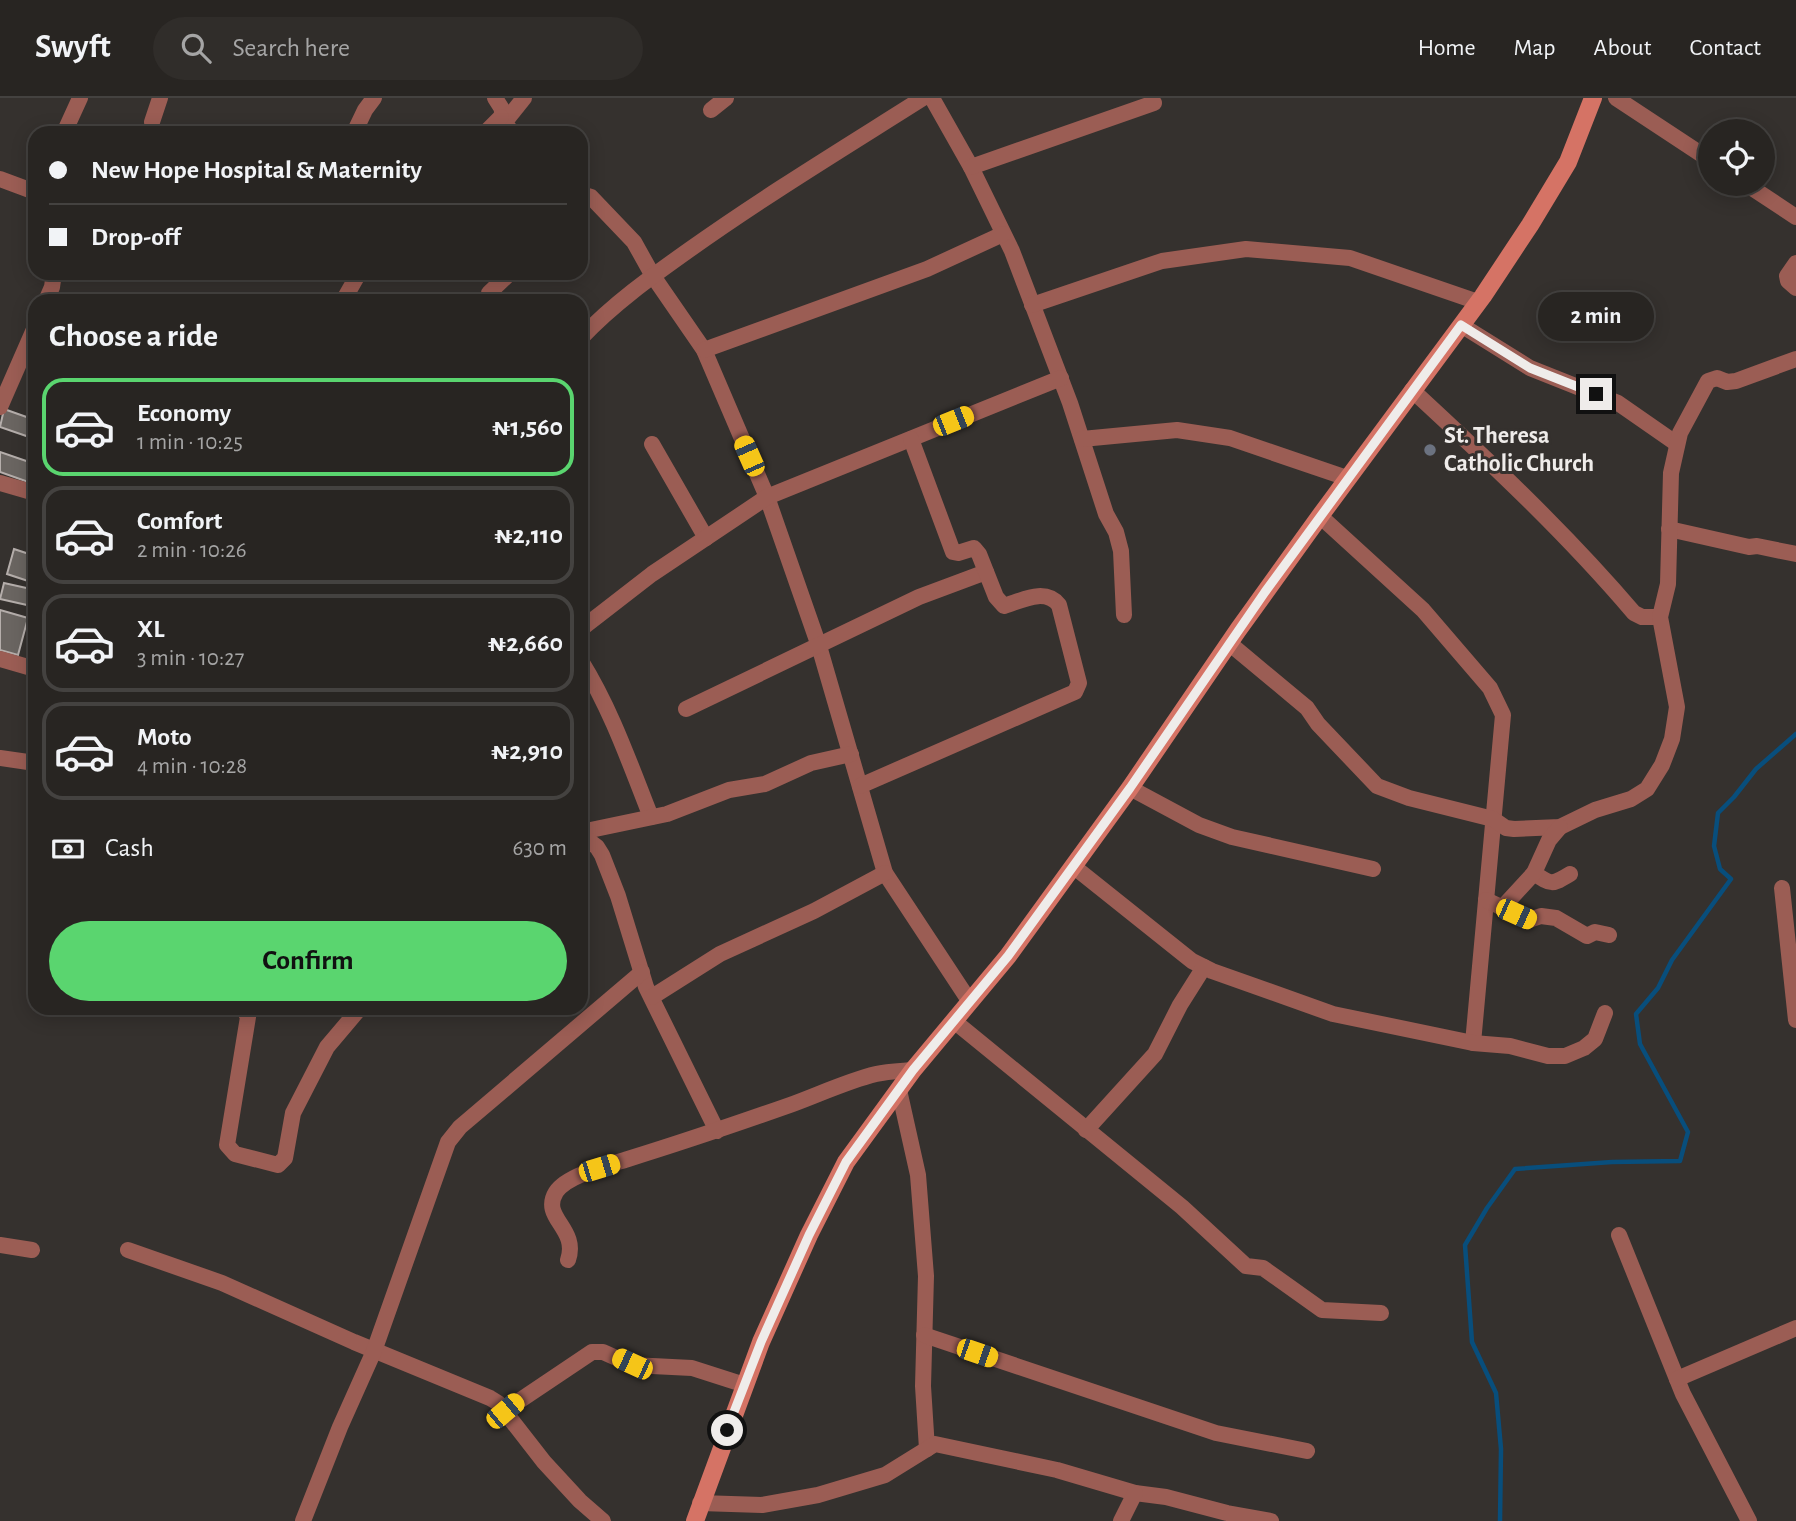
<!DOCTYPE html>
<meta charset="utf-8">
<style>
:root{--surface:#282522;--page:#302d2a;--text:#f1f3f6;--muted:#a5a5a5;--line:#444240;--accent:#5ad56f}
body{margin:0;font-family:"Alegreya Sans",sans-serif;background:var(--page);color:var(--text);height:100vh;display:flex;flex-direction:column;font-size:26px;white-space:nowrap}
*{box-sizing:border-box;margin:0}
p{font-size:23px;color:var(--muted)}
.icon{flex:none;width:38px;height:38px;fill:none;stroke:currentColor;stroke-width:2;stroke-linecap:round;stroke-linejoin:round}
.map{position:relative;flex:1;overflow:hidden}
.panel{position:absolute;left:28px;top:196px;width:560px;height:721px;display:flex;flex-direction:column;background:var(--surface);border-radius:21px;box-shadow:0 4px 18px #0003,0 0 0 2px var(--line)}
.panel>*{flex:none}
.banner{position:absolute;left:28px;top:28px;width:560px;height:154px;border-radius:21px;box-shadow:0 4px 18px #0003,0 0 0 2px var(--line);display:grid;align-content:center;height:154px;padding:0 21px;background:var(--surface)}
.buttons{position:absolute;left:1698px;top:21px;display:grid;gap:14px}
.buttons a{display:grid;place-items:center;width:77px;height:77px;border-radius:50%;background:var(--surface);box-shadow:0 4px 18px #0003,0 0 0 2px var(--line);font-size:35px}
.end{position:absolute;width:32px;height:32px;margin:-16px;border:9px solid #efecea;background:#111;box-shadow:0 0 0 4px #111}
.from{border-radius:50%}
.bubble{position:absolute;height:49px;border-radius:24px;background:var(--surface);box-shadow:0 4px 18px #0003,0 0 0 2px var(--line);font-size:23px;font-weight:600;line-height:49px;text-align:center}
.car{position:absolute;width:21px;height:42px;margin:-21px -10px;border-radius:9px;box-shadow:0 0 5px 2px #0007;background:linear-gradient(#f5c518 24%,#345 0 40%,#f5c518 0 76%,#345 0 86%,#f5c518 0)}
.banner b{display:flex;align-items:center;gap:24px;height:66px;font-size:26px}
.banner b+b{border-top:2px solid var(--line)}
.banner i{width:18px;height:18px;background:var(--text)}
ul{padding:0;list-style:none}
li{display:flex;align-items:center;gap:21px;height:98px;margin:0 14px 10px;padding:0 7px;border:4px solid var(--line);border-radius:21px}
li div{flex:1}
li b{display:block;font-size:26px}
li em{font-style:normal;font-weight:600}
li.active{border-color:var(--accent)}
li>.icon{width:63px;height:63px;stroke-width:1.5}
h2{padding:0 21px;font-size:32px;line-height:84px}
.pay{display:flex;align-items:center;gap:18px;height:77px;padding:0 21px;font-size:26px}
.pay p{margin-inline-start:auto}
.cta{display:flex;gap:14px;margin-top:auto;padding:14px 21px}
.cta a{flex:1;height:80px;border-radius:42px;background:var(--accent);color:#111;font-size:28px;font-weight:600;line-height:80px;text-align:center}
header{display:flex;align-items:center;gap:42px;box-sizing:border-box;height:98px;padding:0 35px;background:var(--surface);border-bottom:2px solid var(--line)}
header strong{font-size:33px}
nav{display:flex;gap:38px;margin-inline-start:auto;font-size:24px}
.search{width:490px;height:63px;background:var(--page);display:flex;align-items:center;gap:18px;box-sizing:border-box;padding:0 24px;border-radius:38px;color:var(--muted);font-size:26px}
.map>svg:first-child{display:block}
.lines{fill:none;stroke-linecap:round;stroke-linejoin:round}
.stream{stroke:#084e7c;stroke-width:4.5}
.building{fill:#6a6561;stroke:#b5aeab;stroke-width:2}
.street{stroke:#9b5d54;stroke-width:16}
.secondary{stroke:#d57365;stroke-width:18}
.route{stroke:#efecea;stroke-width:9}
.worship-dot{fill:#6b7280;stroke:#35312e;stroke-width:2.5}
.labels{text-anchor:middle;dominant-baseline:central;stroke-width:6;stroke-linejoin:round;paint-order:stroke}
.poi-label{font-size:24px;font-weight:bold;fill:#efecea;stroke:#35312e;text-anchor:start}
</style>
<header>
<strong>Swyft</strong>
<div class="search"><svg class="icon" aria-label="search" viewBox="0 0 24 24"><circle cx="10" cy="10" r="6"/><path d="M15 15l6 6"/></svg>Search here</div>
<nav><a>Home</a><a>Map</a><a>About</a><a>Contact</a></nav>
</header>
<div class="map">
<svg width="1796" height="1423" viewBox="0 0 1796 1423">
<rect width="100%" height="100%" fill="#35312e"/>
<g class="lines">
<polyline class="stream" points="1500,1423 1501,1351 1496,1295 1472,1244 1465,1147 1487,1110 1515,1071 1612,1064 1680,1063 1688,1034 1640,946 1636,916 1658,890 1672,862 1731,781 1720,771 1714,748 1718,715 1734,699 1756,671 1796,636"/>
</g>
<g class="building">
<polygon points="4,311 35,322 35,341 0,329"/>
<polygon points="0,354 35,366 34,386 0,374"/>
<polygon points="14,451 32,457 30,463 35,465 35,470 31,484 7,476"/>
<polygon points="4,485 31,491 27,507 0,501"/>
<polygon points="0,512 28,520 18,557 0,552"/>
</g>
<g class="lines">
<g class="street">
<path d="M495 0 502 11C501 22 506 27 513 35"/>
<polyline points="932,0 971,69 1012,153 1070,305 1106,416 1116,434 1121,453 1124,517"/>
<polyline points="1616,0 1710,62"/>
<polyline points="711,12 726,0"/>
<polyline points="152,24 160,0"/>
<polyline points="504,25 524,0"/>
<polyline points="64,35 80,0"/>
<polyline points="354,35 365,12 374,0"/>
<polyline points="485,35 501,19"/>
<polyline points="971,69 1154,5"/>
<polyline points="0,81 35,94"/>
<polyline points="1746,86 1796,119"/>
<polyline points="581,96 591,99 634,144 653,178 704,252 767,399 819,548 885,775 970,904"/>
<polyline points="1796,165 1787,178 1788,183 1796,190"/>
<polyline points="489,195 510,175"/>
<polyline points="46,203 52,189 54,175"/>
<polyline points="343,203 359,175"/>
<polyline points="1032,207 1162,163 1246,151 1350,160 1478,204"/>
<polyline points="1461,227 1530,270 1618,305 1677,346"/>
<path d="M581 240C613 206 651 179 689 152 765 98 844 50 923 0"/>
<polyline points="704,252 927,171 1003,136"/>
<path d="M1412 292C1490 364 1566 435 1634 515L1642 519H1660"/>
<polyline points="0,309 35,229"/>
<polyline points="1082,341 1177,332 1230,340 1347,380"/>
<polyline points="652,346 706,440"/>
<polyline points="0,385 35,395"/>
<polyline points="1320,418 1423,512 1490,590 1503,617 1473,945"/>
<polyline points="1669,431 1749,449 1757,448 1796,456"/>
<polyline points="581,531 652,476 767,399 1061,280"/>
<polyline points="1229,545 1307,610 1318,626 1377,688 1409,700 1493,721 1506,730 1514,731 1560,729 1595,712 1631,701 1647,691 1662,667 1672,641 1677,609 1660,519 1668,486 1671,375 1680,335 1708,283 1717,280 1727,284 1736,283 1796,261"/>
<polyline points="0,561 35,571"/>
<path d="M581 563C611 611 630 666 651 719"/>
<polyline points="686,611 919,499 986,474"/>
<polyline points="0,660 35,665"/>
<path d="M860 688 1068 597 1075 594 1079 585 1059 507C1045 489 1021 503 1004 508L996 499 979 456 974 450 958 455 953 454 911 341"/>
<polyline points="1130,690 1199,727 1232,739 1373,771"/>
<polyline points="581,734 667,716 729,692 765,686 811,665 851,656"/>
<polyline points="581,737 597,749 602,757 618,798 646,889 717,1033"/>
<polyline points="1073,768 1192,863 1212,873 1333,916 1473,945 1510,948 1548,958 1565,958 1584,950 1595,941 1605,915"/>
<path d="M1534 775C1551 787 1552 787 1570 776"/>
<polyline points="1782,790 1796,922"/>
<polyline points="1486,802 1529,822 1541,818 1556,820 1587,838 1595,834 1609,837"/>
<polyline points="1502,810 1534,775 1549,742 1560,729"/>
<polyline points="652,899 720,856 814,813 885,775"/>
<polyline points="243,910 248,919 227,1047 235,1056 278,1067 285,1060 293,1015 327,949 360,910"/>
<polyline points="954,923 1182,1109 1246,1168 1263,1170 1322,1212 1381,1215"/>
<polyline points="899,992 918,1077 926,1178 923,1288 927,1351"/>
<polyline points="1086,1032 1155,956 1180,907 1204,869"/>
<polyline points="1619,1137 1683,1296 1749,1423"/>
<polyline points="0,1147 32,1152"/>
<polyline points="128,1152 222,1185 354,1244 490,1300 498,1305 544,1364 580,1403 603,1423"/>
<path d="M568 1162C579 1130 540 1120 556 1094 567 1077 609 1067 628 1061 683 1044 736 1026 790 1007 818 997 847 983 876 976 888 973 901 973 913 972"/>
<polyline points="924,1237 1216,1335 1307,1353"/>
<polyline points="1677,1281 1796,1230"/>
<polyline points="504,1313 592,1254 603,1254 632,1267 692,1270 745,1287"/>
<polyline points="700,1405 762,1407 818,1397 885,1377 935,1346 1057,1372 1135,1395 1166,1399 1227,1415 1271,1423"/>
<polyline points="303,1423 340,1329 374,1253 448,1044 460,1029 642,874"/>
<polyline points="1121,1423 1135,1395"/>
</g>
<polyline class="secondary" points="695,1423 761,1244 809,1137 846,1064 913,972 1008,858 1130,690 1238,532 1320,418 1483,198 1530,127 1568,64 1593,0"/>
</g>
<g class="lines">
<polyline class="route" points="727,1332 761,1244 809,1137 846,1064 913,972 1008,858 1130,690 1265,494 1461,227 1530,270 1596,296"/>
</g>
<circle class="worship-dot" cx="1430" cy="352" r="7"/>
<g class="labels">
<g class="poi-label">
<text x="1444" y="338">St. Theresa<tspan x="1444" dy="28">Catholic Church</tspan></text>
</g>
</g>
</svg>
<div class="buttons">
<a><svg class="icon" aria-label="locate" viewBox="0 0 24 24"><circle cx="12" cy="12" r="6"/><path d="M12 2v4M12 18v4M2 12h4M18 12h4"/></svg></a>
</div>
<i class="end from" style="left:727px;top:1332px"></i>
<i class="end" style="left:1596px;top:296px"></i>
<div class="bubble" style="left:1538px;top:194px;width:116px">2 min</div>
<i class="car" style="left:953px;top:323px;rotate:68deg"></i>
<i class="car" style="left:749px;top:358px;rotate:336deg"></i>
<i class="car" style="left:1516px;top:816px;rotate:114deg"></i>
<i class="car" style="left:599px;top:1070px;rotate:73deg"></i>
<i class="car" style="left:977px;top:1255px;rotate:109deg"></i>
<i class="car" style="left:632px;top:1266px;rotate:295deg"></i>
<i class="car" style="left:505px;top:1313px;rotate:50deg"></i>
<div class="banner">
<b><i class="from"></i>New Hope Hospital &amp; Maternity</b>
<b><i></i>Drop-off</b>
</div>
<section class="panel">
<h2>Choose a ride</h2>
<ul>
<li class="active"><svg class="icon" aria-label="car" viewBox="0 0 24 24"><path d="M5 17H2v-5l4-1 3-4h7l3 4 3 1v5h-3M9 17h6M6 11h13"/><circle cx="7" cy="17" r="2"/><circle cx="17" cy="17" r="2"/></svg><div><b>Economy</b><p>1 min · 10:25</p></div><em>₦1,560</em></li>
<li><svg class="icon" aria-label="car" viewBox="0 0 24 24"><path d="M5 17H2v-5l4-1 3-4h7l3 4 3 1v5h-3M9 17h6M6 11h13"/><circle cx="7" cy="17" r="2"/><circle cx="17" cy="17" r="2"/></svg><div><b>Comfort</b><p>2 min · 10:26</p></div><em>₦2,110</em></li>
<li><svg class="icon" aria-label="car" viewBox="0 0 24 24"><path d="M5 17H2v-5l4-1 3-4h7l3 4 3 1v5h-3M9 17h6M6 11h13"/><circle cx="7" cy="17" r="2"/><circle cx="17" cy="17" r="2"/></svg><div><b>XL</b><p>3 min · 10:27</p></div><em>₦2,660</em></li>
<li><svg class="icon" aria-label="car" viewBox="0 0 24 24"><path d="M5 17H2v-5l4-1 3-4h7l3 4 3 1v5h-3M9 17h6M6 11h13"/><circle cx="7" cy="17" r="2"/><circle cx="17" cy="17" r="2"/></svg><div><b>Moto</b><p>4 min · 10:28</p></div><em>₦2,910</em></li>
</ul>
<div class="pay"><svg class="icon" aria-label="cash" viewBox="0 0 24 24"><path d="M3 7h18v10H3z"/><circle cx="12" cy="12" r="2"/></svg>Cash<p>630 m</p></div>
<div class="cta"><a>Confirm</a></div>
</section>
</div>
